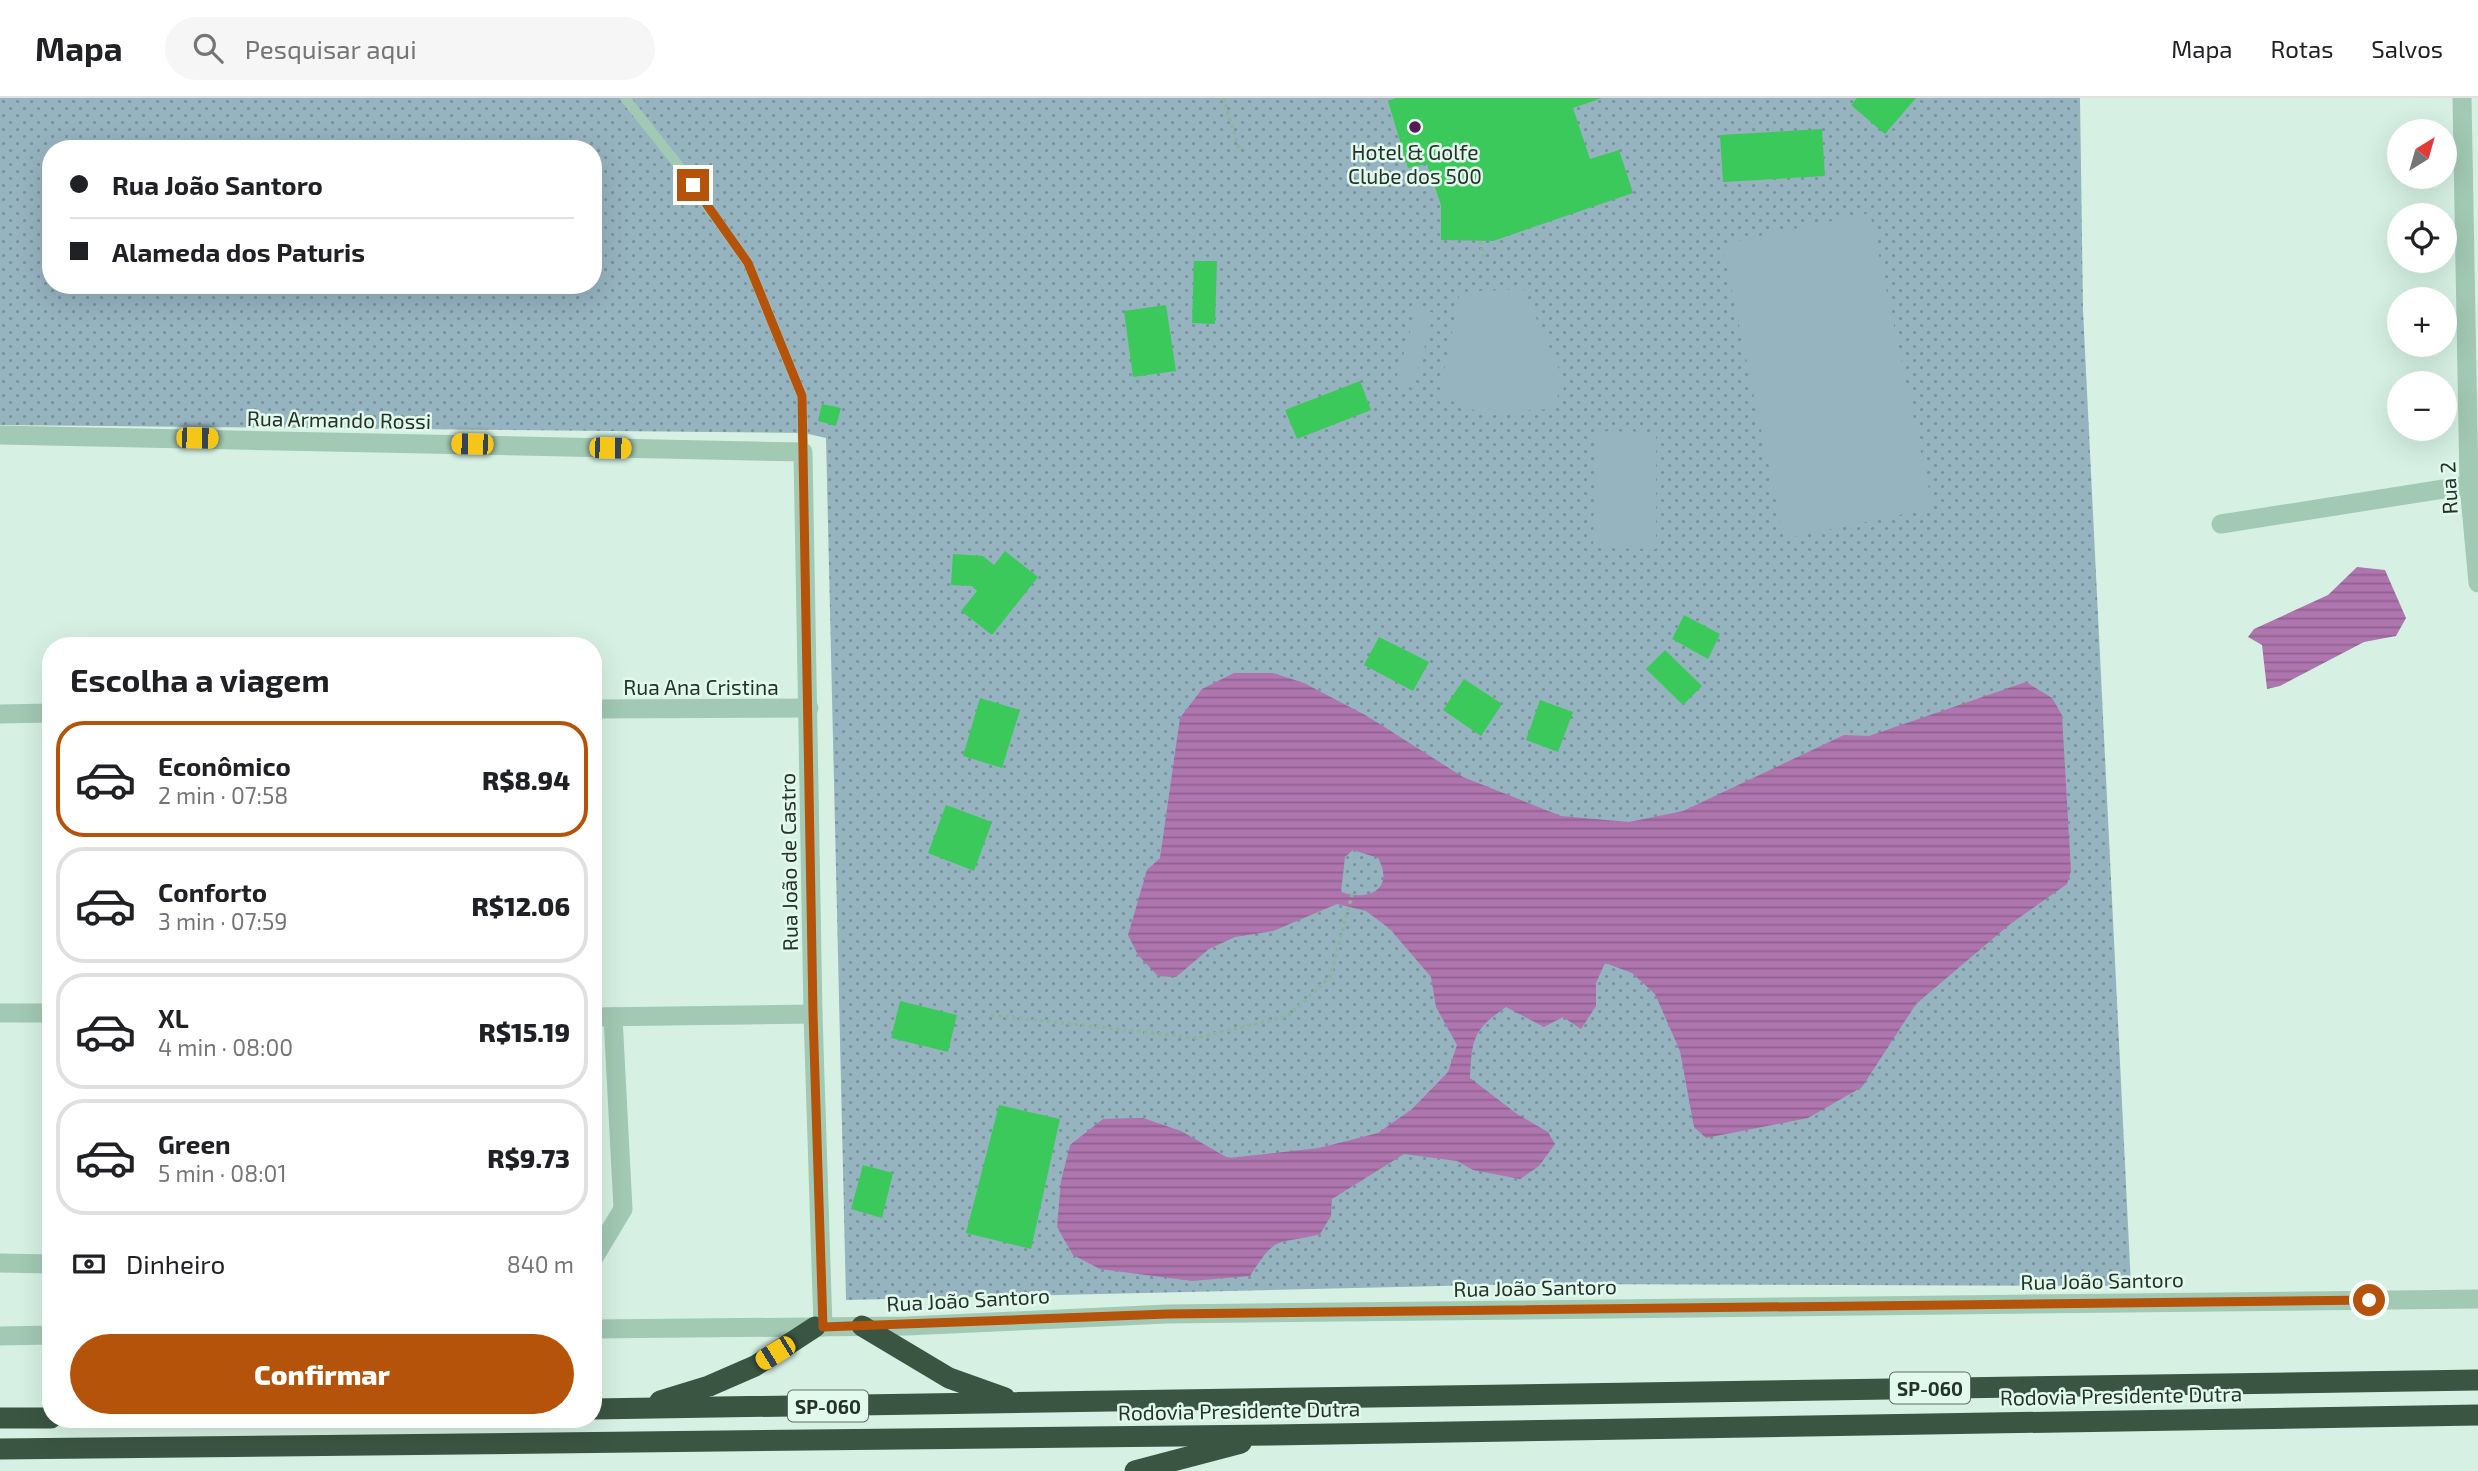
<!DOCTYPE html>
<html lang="pt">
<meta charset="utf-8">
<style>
:root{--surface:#fff;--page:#f6f6f6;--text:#202124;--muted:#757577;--line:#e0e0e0;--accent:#b45309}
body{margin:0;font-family:"Exo 2",sans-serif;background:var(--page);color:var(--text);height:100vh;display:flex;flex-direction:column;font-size:26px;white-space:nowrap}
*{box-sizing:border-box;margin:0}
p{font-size:23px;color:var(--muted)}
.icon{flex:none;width:38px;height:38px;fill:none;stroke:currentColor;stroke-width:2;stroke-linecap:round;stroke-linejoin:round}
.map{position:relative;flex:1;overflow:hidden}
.details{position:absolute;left:42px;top:539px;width:560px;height:791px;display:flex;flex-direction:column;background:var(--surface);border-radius:28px;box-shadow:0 7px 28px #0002}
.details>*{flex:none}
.hud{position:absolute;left:42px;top:42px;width:560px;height:154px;border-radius:28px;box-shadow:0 7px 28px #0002;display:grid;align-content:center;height:154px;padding:0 28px;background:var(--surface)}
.needle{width:46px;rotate:37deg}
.tools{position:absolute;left:2387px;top:21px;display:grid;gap:14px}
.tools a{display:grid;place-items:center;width:70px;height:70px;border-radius:50%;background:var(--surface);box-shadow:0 7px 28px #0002;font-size:35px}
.end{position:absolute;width:32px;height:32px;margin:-16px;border:9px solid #b45309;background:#fff;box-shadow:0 0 0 4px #fff}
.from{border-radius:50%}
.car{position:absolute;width:21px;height:42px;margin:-21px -10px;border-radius:9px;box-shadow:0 0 5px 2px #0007;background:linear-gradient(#f5c518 24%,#345 0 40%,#f5c518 0 76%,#345 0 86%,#f5c518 0)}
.hud b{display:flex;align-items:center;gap:24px;height:66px;font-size:26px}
.hud b+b{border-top:2px solid var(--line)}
.hud i{width:18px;height:18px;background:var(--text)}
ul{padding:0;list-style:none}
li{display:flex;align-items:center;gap:21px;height:116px;margin:0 14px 10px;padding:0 14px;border:4px solid var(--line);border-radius:28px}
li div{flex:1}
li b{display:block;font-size:26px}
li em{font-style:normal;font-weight:800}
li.active{border-color:var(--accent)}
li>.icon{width:63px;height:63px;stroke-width:1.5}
h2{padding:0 28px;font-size:32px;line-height:84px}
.pay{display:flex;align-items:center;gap:18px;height:77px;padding:0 28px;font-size:26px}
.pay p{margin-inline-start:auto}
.button{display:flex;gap:14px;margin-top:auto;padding:14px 28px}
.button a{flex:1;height:80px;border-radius:42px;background:var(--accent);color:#fff;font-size:28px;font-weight:800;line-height:80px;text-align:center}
header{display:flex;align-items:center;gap:42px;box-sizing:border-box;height:98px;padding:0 35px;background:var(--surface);border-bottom:2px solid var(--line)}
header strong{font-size:33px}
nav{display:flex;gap:38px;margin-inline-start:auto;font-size:24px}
.search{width:490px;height:63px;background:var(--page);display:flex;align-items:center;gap:18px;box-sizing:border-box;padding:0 24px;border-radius:38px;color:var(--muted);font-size:26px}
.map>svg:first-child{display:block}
.grass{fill:url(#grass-dots);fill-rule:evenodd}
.green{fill:#96b3c0}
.water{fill:url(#water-rules);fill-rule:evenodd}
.building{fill:#3cc95b}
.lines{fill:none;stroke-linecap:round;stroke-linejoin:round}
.path{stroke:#8cb59d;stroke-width:3.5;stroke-dasharray:3.5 3.5;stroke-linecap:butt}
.service{stroke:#a2c9b3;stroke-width:10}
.minor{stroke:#a2c9b3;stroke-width:19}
.tertiary{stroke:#a2c9b3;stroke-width:19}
.motorway{stroke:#3b5543;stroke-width:21}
.route{stroke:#b45309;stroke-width:9}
.poi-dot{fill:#561a53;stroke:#e2f9ee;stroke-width:2.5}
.labels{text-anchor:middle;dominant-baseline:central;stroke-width:5;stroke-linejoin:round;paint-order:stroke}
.shield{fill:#e2f9ee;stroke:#5e6e64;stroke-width:2}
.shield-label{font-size:19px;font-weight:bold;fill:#253329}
.poi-label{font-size:21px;fill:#253329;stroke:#e2f9ee}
.street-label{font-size:21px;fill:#253329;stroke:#e2f9ee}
</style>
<header>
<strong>Mapa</strong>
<div class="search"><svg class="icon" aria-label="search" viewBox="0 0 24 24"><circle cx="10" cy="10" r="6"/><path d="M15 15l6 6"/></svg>Pesquisar aqui</div>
<nav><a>Mapa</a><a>Rotas</a><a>Salvos</a></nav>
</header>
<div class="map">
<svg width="2478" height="1373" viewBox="0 0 2478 1373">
<defs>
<pattern id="grass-dots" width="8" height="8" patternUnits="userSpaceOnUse" patternTransform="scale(1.75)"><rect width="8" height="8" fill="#96b3c0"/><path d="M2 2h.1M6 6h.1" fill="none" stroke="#7a929c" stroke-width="1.8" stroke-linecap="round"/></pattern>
<pattern id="water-rules" width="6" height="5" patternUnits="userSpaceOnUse" patternTransform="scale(1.75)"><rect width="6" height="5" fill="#af75ae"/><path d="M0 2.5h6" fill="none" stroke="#8e618e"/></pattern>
</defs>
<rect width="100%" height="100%" fill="#d6f1e4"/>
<path class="grass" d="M0 0H2080L2083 212 2131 1188 1529 1186 846 1202 826 340 804 335 0 327ZM51 51H593V187H51Z"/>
<g class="green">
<polygon points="1870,115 1933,410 1784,441 1722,146"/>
<polygon points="1523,191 1566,287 1548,311 1483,316 1439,298 1460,194"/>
<polygon points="1417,210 1434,215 1413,290 1395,285"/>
<polygon points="1595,333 1656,334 1656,451 1593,450"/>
</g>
<g class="water">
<polygon points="2357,469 2385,472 2406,520 2396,538 2364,544 2280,588 2267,591 2262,547 2248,539 2254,531 2328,497"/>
<path d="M1234 575H1273L1304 585 1367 618 1463 679 1561 718 1629 724 1683 713 1844 637 1869 638 2026 584 2052 600 2062 617 2071 773 2067 786 2009 827 1916 906 1862 989 1808 1020 1706 1040 1694 1029 1680 953 1655 896 1632 875 1605 865 1596 885V908L1581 931 1563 919 1544 929 1506 909C1473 932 1472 940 1470 980L1517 1016 1548 1034 1555 1046 1539 1068 1520 1081 1473 1072 1457 1063 1404 1056 1332 1101 1331 1118 1320 1136C1276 1148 1278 1134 1250 1178L1192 1183 1100 1171 1073 1157 1057 1129 1061 1083 1070 1047 1103 1021 1143 1020 1181 1033 1228 1060 1319 1050 1378 1035 1412 1011 1448 974 1457 947 1436 909 1431 879 1390 831 1366 813 1337 806 1273 833 1235 839 1209 851 1176 879 1158 878 1138 857 1128 837 1147 772 1160 760 1180 620 1202 591ZM1353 752 1378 760C1395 791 1369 804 1341 794L1345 759Z"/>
</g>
<g class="building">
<polygon points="1396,0 1602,0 1573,10 1590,61 1619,52 1633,95 1493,143 1441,142 1441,107 1427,66 1408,70 1388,3"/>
<polygon points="1857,0 1916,0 1885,36 1851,7"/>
<polygon points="1822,31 1825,78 1723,84 1720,37"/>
<polygon points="1194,163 1217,163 1215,226 1192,225"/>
<polygon points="1166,207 1176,273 1133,279 1124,213"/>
<polygon points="1360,283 1371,312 1297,341 1285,312"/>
<polygon points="822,306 841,310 836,328 818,323"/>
<polygon points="1005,453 1038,479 992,537 961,513 977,493 972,488 951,487 953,456 983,458 994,467"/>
<polygon points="1684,517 1720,536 1708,561 1672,541"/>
<polygon points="1379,539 1429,564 1413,593 1364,567"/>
<polygon points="1665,552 1702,588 1683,607 1646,571"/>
<polygon points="1464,581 1502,606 1481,638 1443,612"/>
<polygon points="980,600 1020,612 1002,670 963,658"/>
<polygon points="1540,602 1573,614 1558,654 1526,642"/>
<polygon points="946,707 992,724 974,773 928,755"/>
<polygon points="900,903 957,917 948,954 891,940"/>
<polygon points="999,1007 1060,1021 1031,1151 966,1135"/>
<polygon points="863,1067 893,1075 882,1120 851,1111"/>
</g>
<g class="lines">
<g class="path">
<polyline points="1223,0 1240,54"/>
<polyline points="1480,143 1484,159"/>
<polyline points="991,917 1197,940 1288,918 1330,879 1353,793"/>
</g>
<polyline class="service" points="625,0 679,68 748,165 802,298 803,354"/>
<g class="minor">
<polyline points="2462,0 2469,387 2478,485"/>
<polyline points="0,337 803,354 813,916 823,1229"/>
<polyline points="2221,426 2469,387"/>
<polyline points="593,611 809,610"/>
<polyline points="0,616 51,615"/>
<polyline points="0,915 51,915"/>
<polyline points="593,919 813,916"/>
<polyline points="593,1161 623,1111 613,919"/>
<polyline points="0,1165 51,1166"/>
</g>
<g class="tertiary">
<polyline points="593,1231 907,1228 1167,1216 2478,1201"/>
<polyline points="0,1238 51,1237"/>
</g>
<g class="motorway">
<polyline points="862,1228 949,1280 1005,1300"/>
<polyline points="660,1303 709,1288 755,1268 815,1229"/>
<polyline points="593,1311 2478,1282"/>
<polyline points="0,1320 51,1320"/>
<polyline points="0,1351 1272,1337 2478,1317"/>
<polyline points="1135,1373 1241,1345"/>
</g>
</g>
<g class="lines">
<polyline class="route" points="693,87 748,165 802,298 813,916 823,1229 1167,1216 2369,1202"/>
</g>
<circle class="poi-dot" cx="1415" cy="29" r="7"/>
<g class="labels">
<g class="shield">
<rect x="1890" y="1274.5" width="80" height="31" rx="5"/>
<rect x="788" y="1292.5" width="80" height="31" rx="5"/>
</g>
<g class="shield-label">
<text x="1930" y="1290">SP-060</text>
<text x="828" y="1308">SP-060</text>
</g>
<g class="poi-label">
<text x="1415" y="53">Hotel &amp; Golfe<tspan x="1415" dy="24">Clube dos 500</tspan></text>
</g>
<g class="street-label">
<text transform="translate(339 321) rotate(1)">Rua Armando Rossi</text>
<text transform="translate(2448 390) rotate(-93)">Rua 2</text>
<text x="701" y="588">Rua Ana Cristina</text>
<text transform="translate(788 764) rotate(-91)">Rua João de Castro</text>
<text transform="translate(2102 1182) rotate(-1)">Rua João Santoro</text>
<text transform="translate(1535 1189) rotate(-1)">Rua João Santoro</text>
<text transform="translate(968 1201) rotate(-3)">Rua João Santoro</text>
<text transform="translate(2121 1297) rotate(-1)">Rodovia Presidente Dutra</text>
<text transform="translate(1239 1312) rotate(-1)">Rodovia Presidente Dutra</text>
</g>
</g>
</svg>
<div class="tools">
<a><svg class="needle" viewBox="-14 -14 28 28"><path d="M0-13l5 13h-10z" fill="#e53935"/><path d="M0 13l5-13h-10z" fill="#757577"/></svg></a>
<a><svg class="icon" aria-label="locate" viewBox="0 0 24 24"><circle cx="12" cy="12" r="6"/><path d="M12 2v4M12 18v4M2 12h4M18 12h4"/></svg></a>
<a>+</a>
<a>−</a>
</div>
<i class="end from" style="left:2369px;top:1202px"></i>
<i class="end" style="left:693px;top:87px"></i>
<i class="car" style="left:197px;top:340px;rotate:91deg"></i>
<i class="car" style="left:472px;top:346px;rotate:271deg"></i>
<i class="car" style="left:610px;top:350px;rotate:91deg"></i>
<i class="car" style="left:775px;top:1255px;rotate:238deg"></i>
<div class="hud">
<b><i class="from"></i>Rua João Santoro</b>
<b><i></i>Alameda dos Paturis</b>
</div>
<section class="details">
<h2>Escolha a viagem</h2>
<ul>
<li class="active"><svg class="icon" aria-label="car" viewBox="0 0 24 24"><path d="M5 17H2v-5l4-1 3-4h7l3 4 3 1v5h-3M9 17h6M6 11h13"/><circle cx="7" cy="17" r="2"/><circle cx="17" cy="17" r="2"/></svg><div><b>Econômico</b><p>2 min · 07:58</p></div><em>R$8.94</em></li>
<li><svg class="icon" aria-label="car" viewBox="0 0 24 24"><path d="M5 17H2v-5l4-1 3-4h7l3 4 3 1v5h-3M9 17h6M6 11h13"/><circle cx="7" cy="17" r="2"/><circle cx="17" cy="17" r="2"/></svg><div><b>Conforto</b><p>3 min · 07:59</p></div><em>R$12.06</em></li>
<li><svg class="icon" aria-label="car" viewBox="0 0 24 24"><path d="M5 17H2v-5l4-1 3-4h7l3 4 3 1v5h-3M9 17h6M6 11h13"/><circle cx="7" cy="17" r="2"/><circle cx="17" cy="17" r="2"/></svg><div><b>XL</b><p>4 min · 08:00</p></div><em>R$15.19</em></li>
<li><svg class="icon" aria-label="car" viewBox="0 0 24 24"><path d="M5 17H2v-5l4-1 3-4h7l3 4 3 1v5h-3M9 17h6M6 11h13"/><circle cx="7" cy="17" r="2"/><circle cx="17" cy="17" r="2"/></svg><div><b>Green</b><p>5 min · 08:01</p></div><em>R$9.73</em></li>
</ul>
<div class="pay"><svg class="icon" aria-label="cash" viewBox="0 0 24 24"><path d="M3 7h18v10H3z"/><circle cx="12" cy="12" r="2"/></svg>Dinheiro<p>840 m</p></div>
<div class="button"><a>Confirmar</a></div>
</section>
</div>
